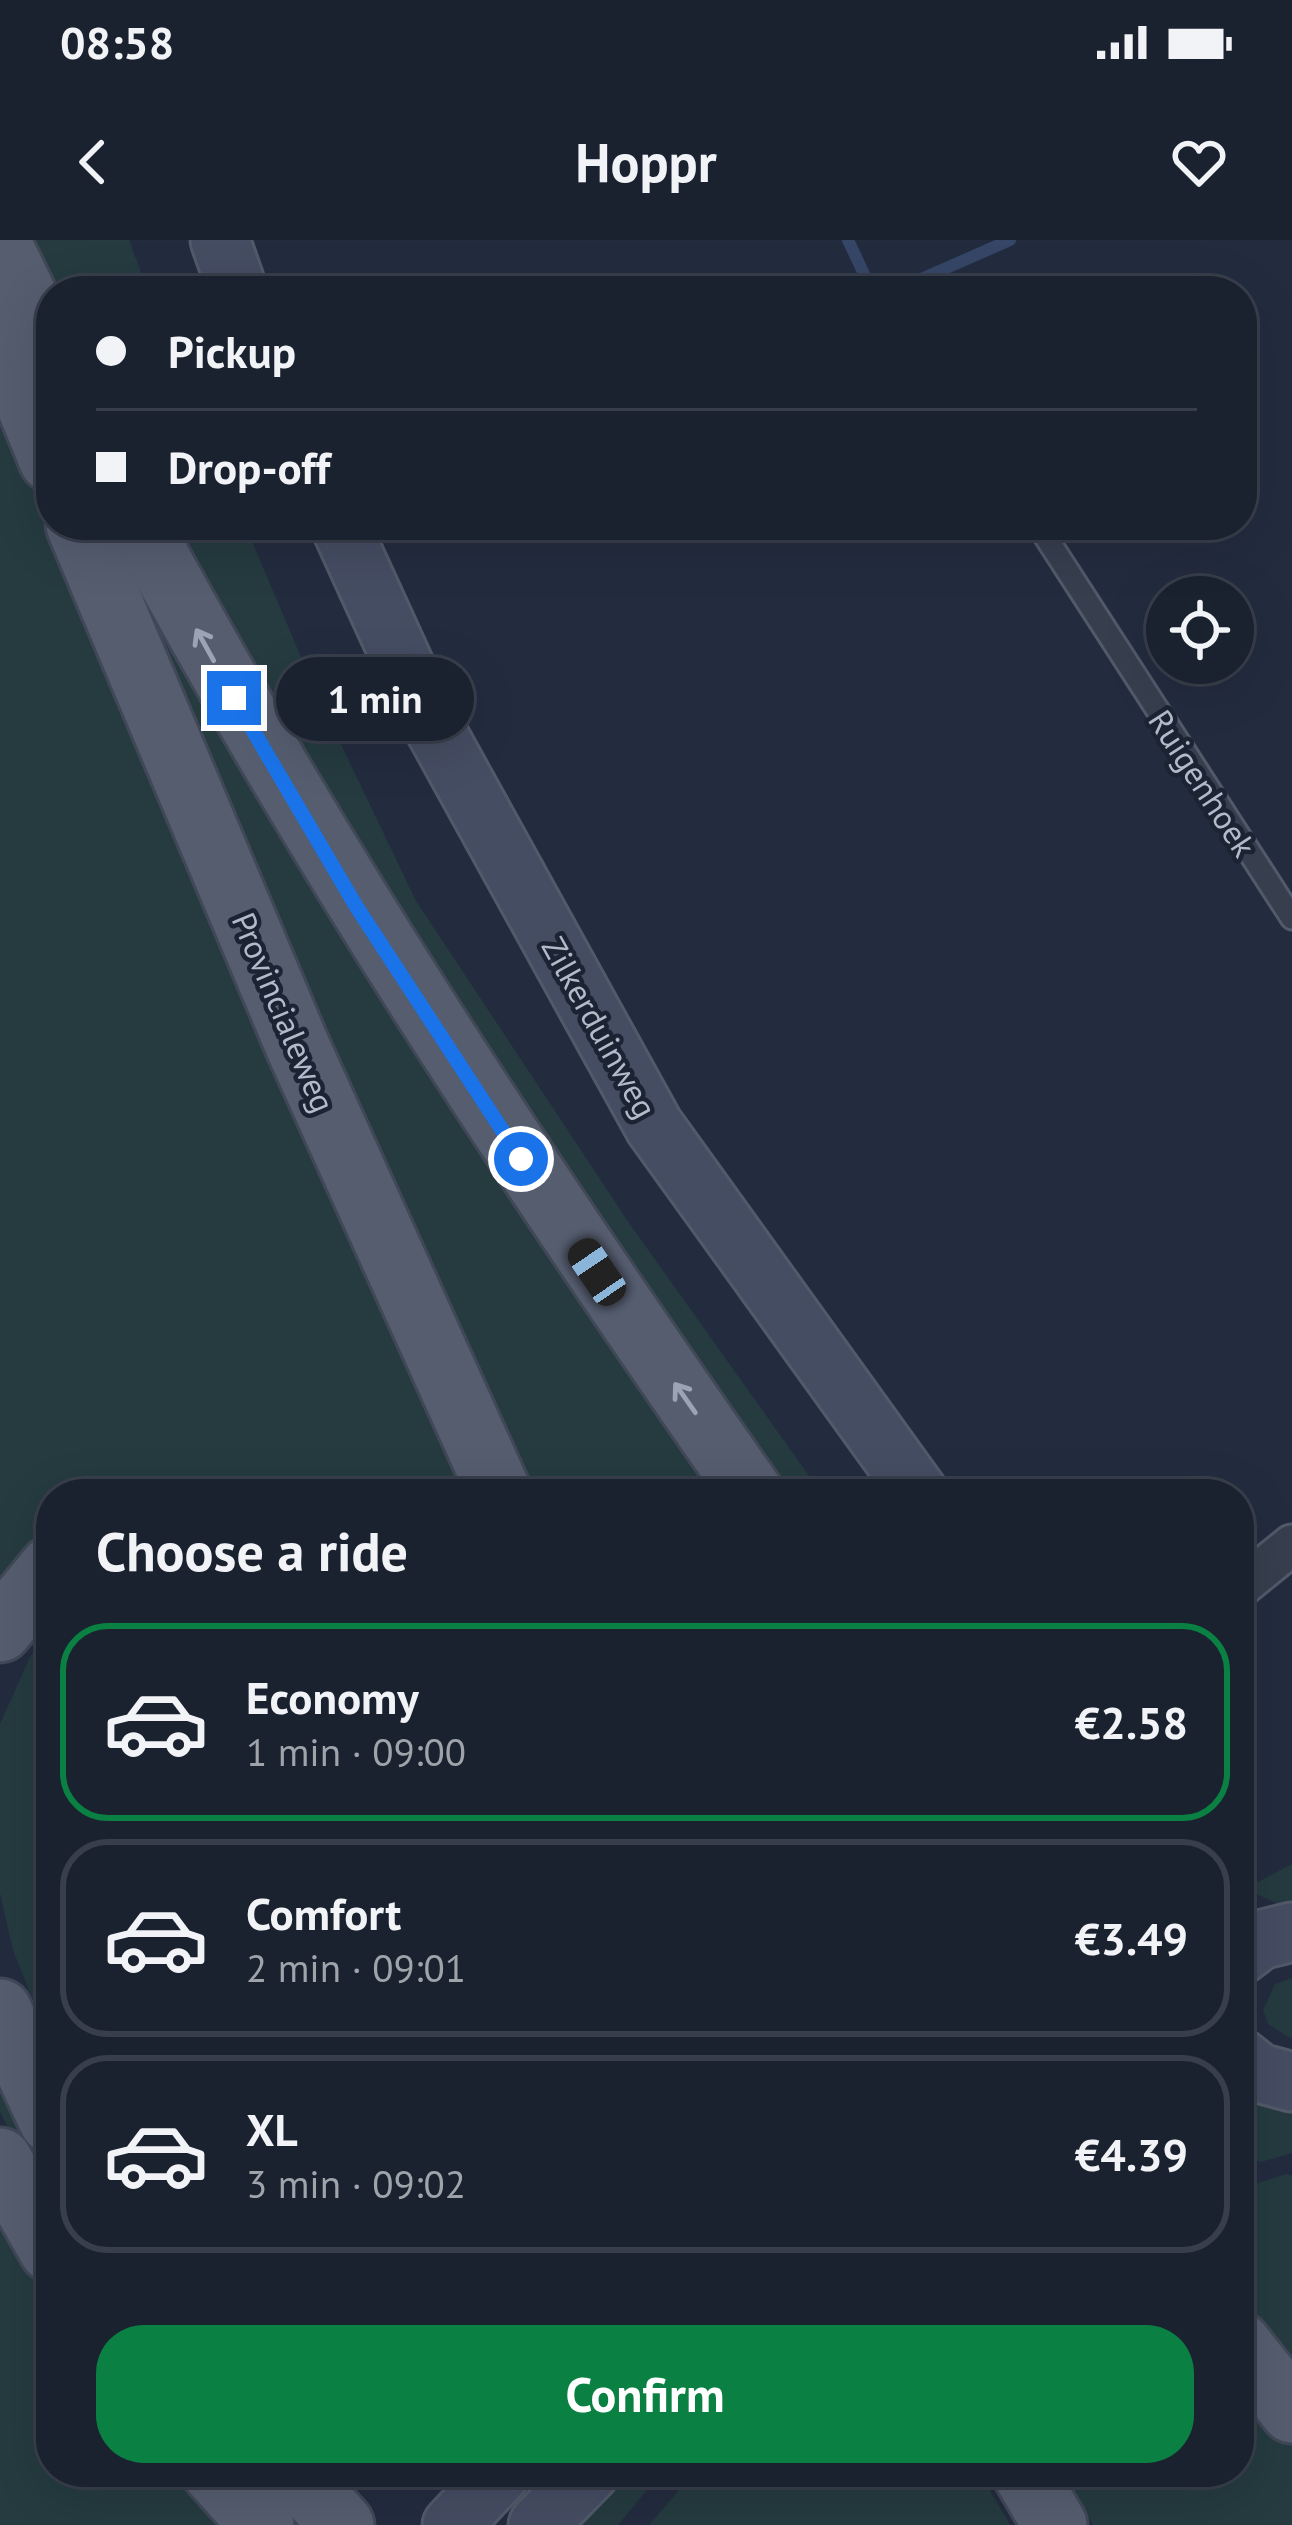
<!DOCTYPE html>
<meta charset="utf-8">
<style>
:root{--surface:#1a212f;--page:#272e3b;--text:#f1f3f6;--muted:#9fa3aa;--line:#383e4b;--accent:#0b8043}
body{margin:0;font-family:"PT Sans",sans-serif;background:var(--page);color:var(--text);height:100vh;display:flex;flex-direction:column;font-size:45px;white-space:nowrap}
*{box-sizing:border-box;margin:0}
p{font-size:39px;color:var(--muted)}
.icon{flex:none;width:66px;height:66px;fill:none;stroke:currentColor;stroke-width:2;stroke-linecap:round;stroke-linejoin:round}
.map{position:relative;flex:1;overflow:hidden}
.drawer{position:absolute;left:36px;top:1239px;width:1218px;height:1008px;display:flex;flex-direction:column;background:var(--surface);border-radius:48px;box-shadow:0 12px 48px #0002,0 0 0 3px var(--line)}
.drawer>*{flex:none}
.top-card{position:absolute;left:36px;top:36px;width:1221px;height:264px;border-radius:48px;box-shadow:0 12px 48px #0002,0 0 0 3px var(--line);display:grid;align-content:center;height:264px;padding:0 60px;background:var(--surface)}
.buttons{position:absolute;left:1146px;top:336px;display:grid;gap:24px}
.buttons a{display:grid;place-items:center;width:108px;height:108px;border-radius:50%;background:var(--surface);box-shadow:0 12px 48px #0002,0 0 0 3px var(--line);font-size:60px}
.end{position:absolute;width:54px;height:54px;margin:-27px;border:15px solid #1a73e8;background:#fff;box-shadow:0 0 0 6px #fff}
.from{border-radius:50%}
.bubble{position:absolute;height:84px;border-radius:42px;background:var(--surface);box-shadow:0 12px 48px #0002,0 0 0 3px var(--line);font-size:39px;font-weight:800;line-height:84px;text-align:center}
.car{position:absolute;width:36px;height:72px;margin:-36px -18px;border-radius:15px;box-shadow:0 0 9px 3px #0007;background:linear-gradient(#222 24%,#8ab4d8 0 40%,#222 0 76%,#8ab4d8 0 86%,#222 0)}
.top-card b{display:flex;align-items:center;gap:42px;height:114px;font-size:45px}
.top-card b+b{border-top:3px solid var(--line)}
.top-card i{width:30px;height:30px;background:var(--text)}
ul{padding:0;list-style:none}
li{display:flex;align-items:center;gap:36px;height:198px;margin:0 24px 18px;padding:0 36px;border:6px solid var(--line);border-radius:48px}
li div{flex:1}
li b{display:block;font-size:45px}
li em{font-style:normal;font-weight:800}
li.current{border-color:var(--accent)}
li>.icon{width:108px;height:108px;stroke-width:1.5}
h2{padding:0 60px;font-size:54px;line-height:144px}
.primary-button{display:flex;gap:24px;margin-top:auto;padding:24px 60px}
.primary-button a{flex:1;height:138px;border-radius:48px;background:var(--accent);color:#fff;font-size:48px;font-weight:800;line-height:138px;text-align:center}
.status{display:flex;justify-content:space-between;align-items:center;height:84px;padding:0 60px;background:var(--surface);direction:ltr}
.status svg{height:33px;fill:currentColor}
header{display:flex;justify-content:space-between;align-items:center;height:156px;padding:0 60px;background:var(--surface);font-size:54px;font-weight:800}
.map>svg:first-child{display:block}
.green{fill:#253b40}
.lines{fill:none;stroke-linecap:round;stroke-linejoin:round}
.stream{stroke:#354667;stroke-width:12}
.lane-casing{stroke:#525a6a;stroke-width:27}
.street-casing{stroke:#525a6a;stroke-width:45}
.secondary-casing{stroke:#525a6a;stroke-width:63}
.primary-casing{stroke:#404858;stroke-width:69}
.lane{stroke:#373f4f;stroke-width:21}
.street{stroke:#373f4f;stroke-width:39}
.secondary{stroke:#454d63;stroke-width:57}
.primary{stroke:#555d6f;stroke-width:63}
.oneway{stroke:#9ca3b3}
.route{stroke:#1a73e8;stroke-width:15}
.labels{text-anchor:middle;dominant-baseline:central;stroke-width:9;stroke-linejoin:round;paint-order:stroke}
.street-label{font-size:33px;fill:#b3baca;stroke:#1c2434}
</style>
<div class="status"><b>08:58</b><svg viewBox="0 0 49 12"><path d="M0 12V9h3v3zM5 12V6h3v6zM10 12V3h3v9zM15 12V0h3v12zM26 1h20v11H26zM47 4h2v5h-2z"/></svg></div>
<header><svg class="icon" aria-label="back" viewBox="0 0 24 24"><path d="M15 5l-7 7 7 7"/></svg>Hoppr<svg class="icon" aria-label="heart" viewBox="0 0 24 24"><path d="M12 20l-8-8c-3-5 5-10 8-4 3-6 11-1 8 4z"/></svg></header>
<div class="map">
<svg width="1292" height="2285" viewBox="0 0 1292 2285">
<rect width="100%" height="100%" fill="#232c3f"/>
<g class="green">
<polygon points="21,0 129,0 148,51 51,51"/>
<polygon points="0,168 173,588 475,1254 329,1254 259,1241 171,1254 51,1254 51,1313 0,1368"/>
<polygon points="124,285 737,1254 535,1254 365,884 128,337"/>
<polygon points="166,285 245,285 315,450 416,661 629,983 822,1254 794,1254 580,951 399,673"/>
<polygon points="51,1391 51,1805 13,1710 0,1653 0,1484 30,1417"/>
<polygon points="1292,1624 1292,1670 1245,1649"/>
<polygon points="1292,1738 1292,1798 1290,1798 1268,1784 1263,1770 1275,1744"/>
<polygon points="0,1806 49,1909 27,1924 0,1872"/>
<polygon points="1239,1856 1292,1869 1292,1913 1261,1922 1239,1915"/>
<polygon points="1287,1934 1292,1936 1292,2132 1239,2069 1239,1949"/>
<polygon points="0,1974 51,2053 51,2232 180,2232 220,2285 0,2285"/>
<polygon points="1239,2121 1292,2186 1292,2285 1093,2285 1065,2232 1239,2232"/>
<polygon points="609,2232 662,2232 618,2285 559,2285"/>
<polygon points="695,2232 979,2232 1010,2285 649,2285"/>
</g>
<g class="lines">
<g class="stream">
<polyline points="848,0 872,51"/>
<polyline points="894,51 1010,0"/>
</g>
<g class="lane-casing">
<polyline id="lane" points="1038,285 1292,678"/>
</g>
<g class="street-casing">
<polyline id="street" points="1239,1348 1292,1305"/>
</g>
<g class="secondary-casing">
<g id="secondary">
<polyline points="220,0 238,51"/>
<polyline points="340,285 425,471 654,886 919,1254"/>
<polyline points="1239,1716 1260,1700 1292,1692"/>
<polyline points="1239,1817 1259,1833 1292,1842"/>
<polyline points="452,2285 502,2232"/>
<polyline points="538,2285 590,2232"/>
</g>
</g>
<g class="primary-casing">
<g id="primary">
<polyline points="0,5 51,109"/>
<polyline points="0,95 51,220"/>
<polyline points="78,285 297,805 500,1254"/>
<path d="M140 285C322 623 532 940 752 1254"/>
<polyline points="0,1390 51,1328"/>
<polyline points="0,1771 51,1881"/>
<polyline points="0,1920 51,2010"/>
<polyline points="1239,2104 1292,2171"/>
<polyline points="214,2232 262,2285"/>
<polyline points="294,2232 342,2285"/>
<polyline points="1024,2232 1055,2285"/>
</g>
</g>
<use href="#lane" class="lane"/>
<use href="#street" class="street"/>
<use href="#secondary" class="secondary"/>
<use href="#primary" class="primary"/>
</g>
<defs><path id="oneway-shaft" d="M-6 0H5M1.5-3L5.5 0L1.5 3" fill="none" stroke-width="1.6" stroke-linecap="round" stroke-linejoin="round" transform="scale(3)"/></defs>
<g class="oneway">
<use href="#oneway-shaft" transform="translate(205 405) rotate(-119)"/>
<use href="#oneway-shaft" transform="translate(685 1158) rotate(-125)"/>
</g>
<g class="lines">
<polyline class="route" points="234,458 356,666 521,919"/>
</g>
<g class="labels">
<g class="street-label">
<text transform="translate(1203 543) rotate(57)">Ruigenhoek</text>
<text transform="translate(284 772) rotate(67)">Provincialeweg</text>
<text transform="translate(600 787) rotate(61)">Zilkerduinweg</text>
</g>
</g>
</svg>
<div class="buttons">
<a><svg class="icon" aria-label="locate" viewBox="0 0 24 24"><circle cx="12" cy="12" r="6"/><path d="M12 2v4M12 18v4M2 12h4M18 12h4"/></svg></a>
</div>
<i class="end from" style="left:521px;top:919px"></i>
<i class="end" style="left:234px;top:458px"></i>
<div class="bubble" style="left:276px;top:417px;width:198px">1 min</div>
<i class="car" style="left:597px;top:1032px;rotate:326deg"></i>
<div class="top-card">
<b><i class="from"></i>Pickup</b>
<b><i></i>Drop-off</b>
</div>
<section class="drawer">
<h2>Choose a ride</h2>
<ul>
<li class="current"><svg class="icon" aria-label="car" viewBox="0 0 24 24"><path d="M5 17H2v-5l4-1 3-4h7l3 4 3 1v5h-3M9 17h6M6 11h13"/><circle cx="7" cy="17" r="2"/><circle cx="17" cy="17" r="2"/></svg><div><b>Economy</b><p>1 min · 09:00</p></div><em>€2.58</em></li>
<li><svg class="icon" aria-label="car" viewBox="0 0 24 24"><path d="M5 17H2v-5l4-1 3-4h7l3 4 3 1v5h-3M9 17h6M6 11h13"/><circle cx="7" cy="17" r="2"/><circle cx="17" cy="17" r="2"/></svg><div><b>Comfort</b><p>2 min · 09:01</p></div><em>€3.49</em></li>
<li><svg class="icon" aria-label="car" viewBox="0 0 24 24"><path d="M5 17H2v-5l4-1 3-4h7l3 4 3 1v5h-3M9 17h6M6 11h13"/><circle cx="7" cy="17" r="2"/><circle cx="17" cy="17" r="2"/></svg><div><b>XL</b><p>3 min · 09:02</p></div><em>€4.39</em></li>
</ul>
<div class="primary-button"><a>Confirm</a></div>
</section>
</div>
